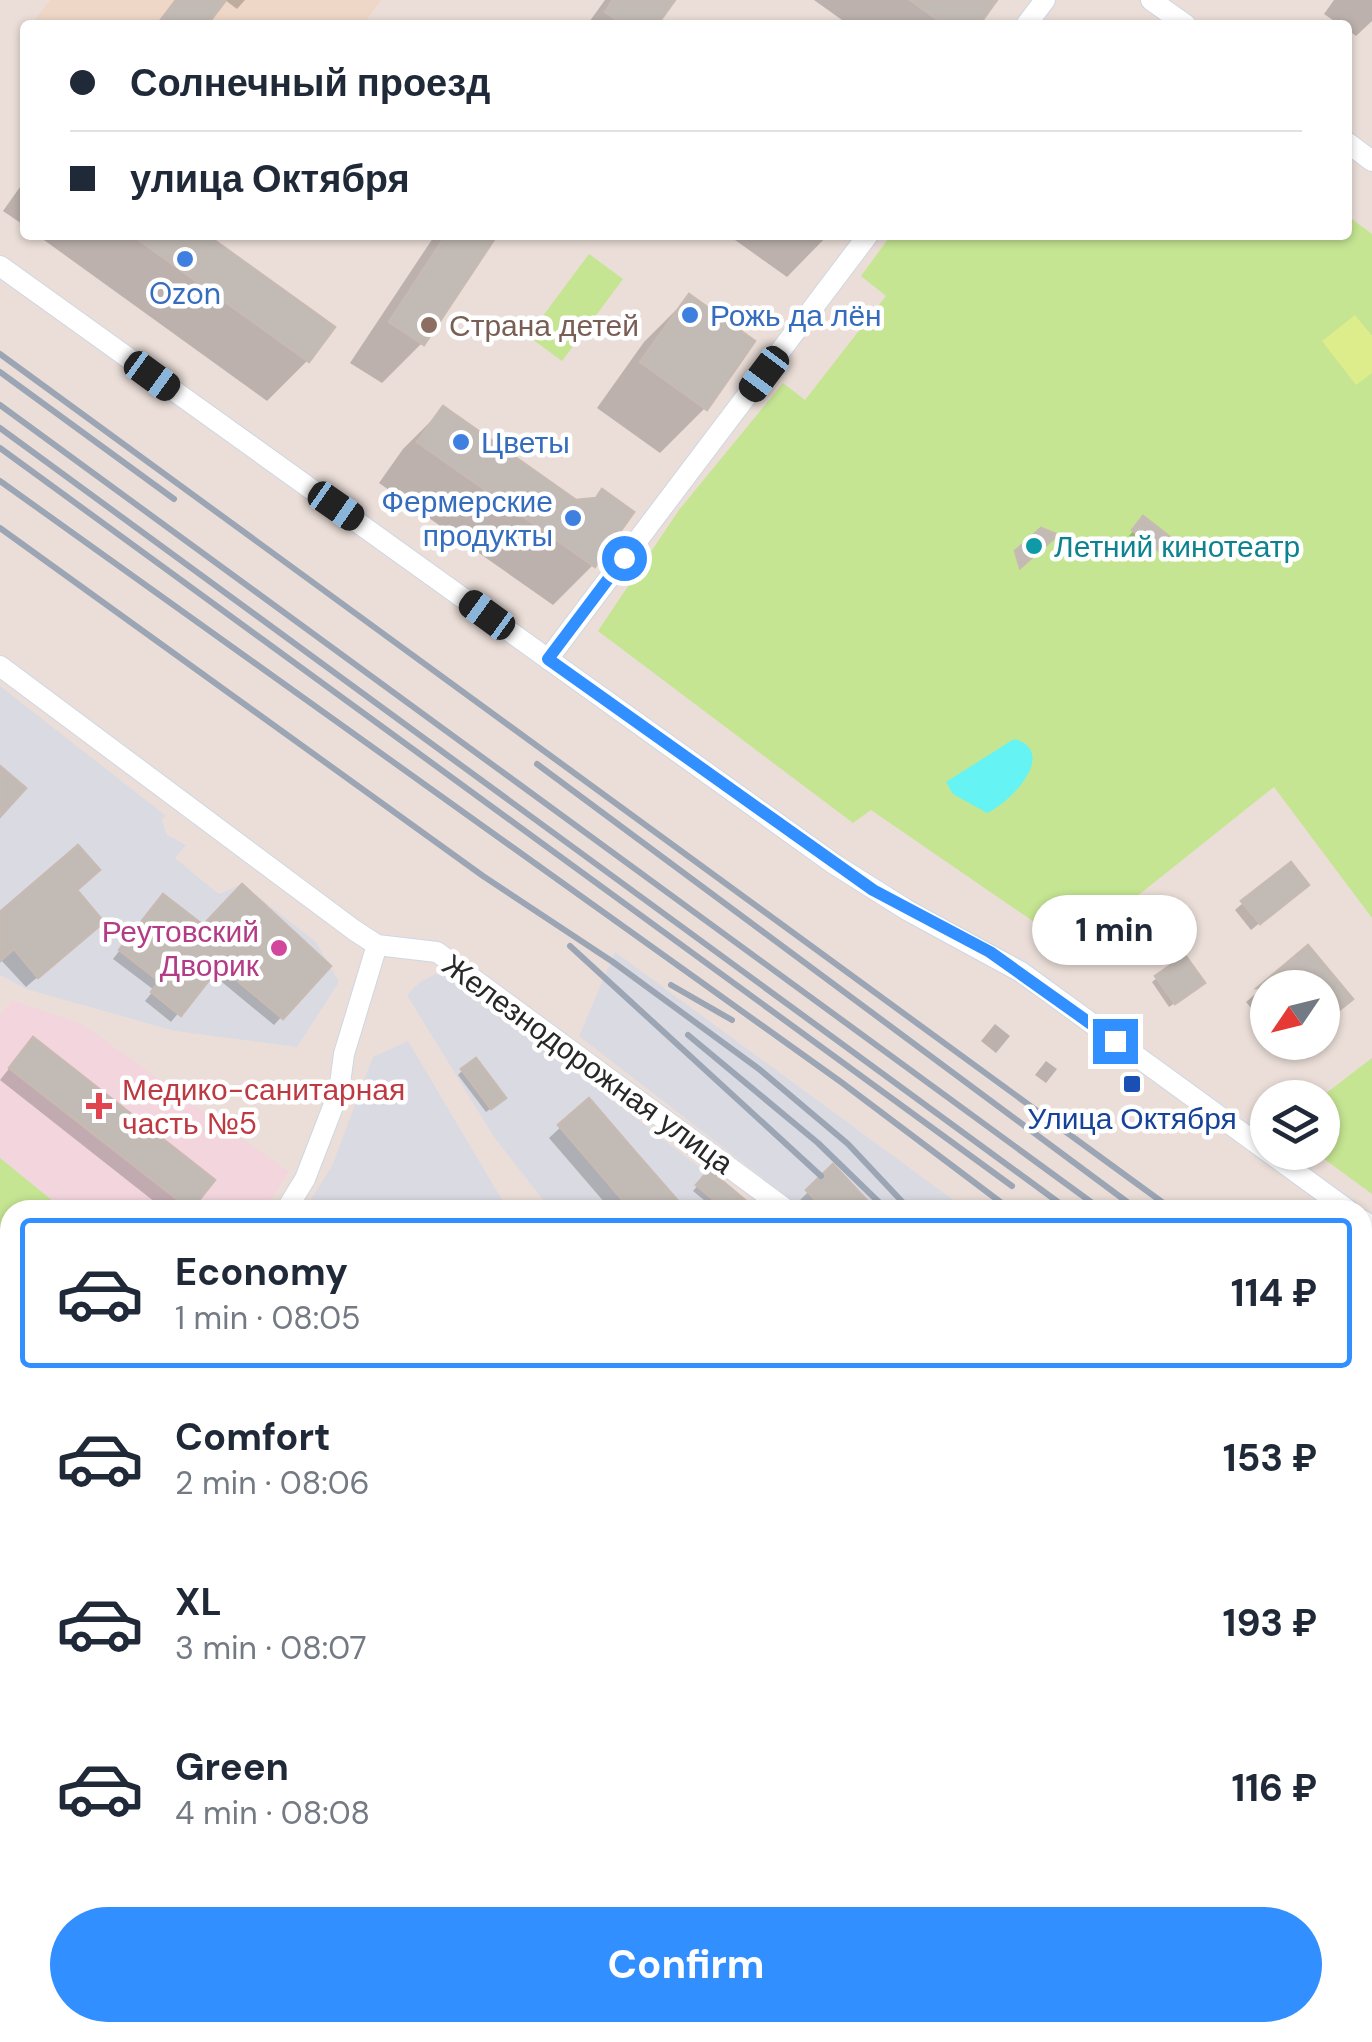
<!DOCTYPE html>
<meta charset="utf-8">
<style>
:root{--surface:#fff;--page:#f6f6f7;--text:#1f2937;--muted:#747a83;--line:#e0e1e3;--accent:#328fff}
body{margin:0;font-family:"DM Sans",sans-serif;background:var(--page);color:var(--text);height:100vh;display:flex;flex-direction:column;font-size:38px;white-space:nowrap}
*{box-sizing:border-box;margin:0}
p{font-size:32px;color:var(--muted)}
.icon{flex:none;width:55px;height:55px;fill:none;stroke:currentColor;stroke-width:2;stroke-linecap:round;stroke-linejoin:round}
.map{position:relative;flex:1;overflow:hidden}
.details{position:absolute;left:0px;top:1200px;width:1372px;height:842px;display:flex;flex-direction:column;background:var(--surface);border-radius:30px 30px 0 0;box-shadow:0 2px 8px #0004}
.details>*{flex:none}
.guide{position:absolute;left:20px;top:20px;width:1332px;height:220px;border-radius:10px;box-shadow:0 2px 8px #0004;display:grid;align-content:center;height:220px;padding:0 50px;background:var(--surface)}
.needle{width:65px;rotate:235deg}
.buttons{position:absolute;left:1250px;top:970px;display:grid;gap:20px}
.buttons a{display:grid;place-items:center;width:90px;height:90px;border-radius:50%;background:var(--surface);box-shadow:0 2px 8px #0004;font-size:50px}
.end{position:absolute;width:45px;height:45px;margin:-22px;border:12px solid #328fff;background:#fff;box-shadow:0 0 0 5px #fff}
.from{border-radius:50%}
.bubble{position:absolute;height:70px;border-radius:35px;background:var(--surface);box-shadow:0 2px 8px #0004;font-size:32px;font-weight:700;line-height:70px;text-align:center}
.car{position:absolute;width:30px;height:60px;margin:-30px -15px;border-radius:12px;box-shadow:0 0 8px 2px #0007;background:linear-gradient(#222 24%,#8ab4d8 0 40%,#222 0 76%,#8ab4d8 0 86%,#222 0)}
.guide b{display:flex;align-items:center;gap:35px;height:95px;font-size:38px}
.guide b+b{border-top:2px solid var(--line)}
.guide i{width:25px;height:25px;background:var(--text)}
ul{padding:18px 0 0;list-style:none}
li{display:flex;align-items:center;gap:30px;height:150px;margin:0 20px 15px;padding:0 30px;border:5px solid transparent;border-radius:10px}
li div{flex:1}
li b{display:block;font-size:38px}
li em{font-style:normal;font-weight:700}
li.on{border-color:var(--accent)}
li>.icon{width:90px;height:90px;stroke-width:1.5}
.primary-button{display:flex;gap:20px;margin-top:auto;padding:20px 50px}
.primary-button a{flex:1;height:115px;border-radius:60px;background:var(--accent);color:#fff;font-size:40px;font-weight:700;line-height:115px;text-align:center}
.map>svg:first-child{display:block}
.industrial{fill:#dadae3}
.education{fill:#eed7c7}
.medical{fill:#f3d5de}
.green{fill:#c5e592}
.pitch{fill:#deed8c}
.water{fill:#65f4f3}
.shadow{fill:#0003}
.building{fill:#c2bab4;stroke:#c7bab2;stroke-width:2.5}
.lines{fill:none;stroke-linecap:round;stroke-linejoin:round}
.minor-casing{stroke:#ced7e2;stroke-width:22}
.minor{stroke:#fff;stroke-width:20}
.rail{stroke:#9ba5b4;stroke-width:6}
.route{stroke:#328fff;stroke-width:12}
.shop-dot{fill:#3f7fe0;stroke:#fff;stroke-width:4}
.education-dot{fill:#8d6e63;stroke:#fff;stroke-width:4}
.culture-dot{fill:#0f9aa8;stroke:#fff;stroke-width:4}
.hotel-dot{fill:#d1479c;stroke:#fff;stroke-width:4}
.transit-dot{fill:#1a4fb4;stroke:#fff;stroke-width:4}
.health-dot{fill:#e0444e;stroke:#fff;stroke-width:4}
.labels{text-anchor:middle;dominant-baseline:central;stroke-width:9;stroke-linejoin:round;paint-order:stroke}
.shop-label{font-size:30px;fill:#366cbe;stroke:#fff;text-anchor:start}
.education-label{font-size:30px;fill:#785e54;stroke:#fff;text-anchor:start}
.culture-label{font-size:30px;fill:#0d838f;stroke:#fff;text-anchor:start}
.hotel-label{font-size:30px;fill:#b23c85;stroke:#fff;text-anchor:end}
.street-label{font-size:30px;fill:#282828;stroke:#fff}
.health-label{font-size:30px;fill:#be3a42;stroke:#fff;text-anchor:start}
.transit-label{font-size:30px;fill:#164399;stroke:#fff}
</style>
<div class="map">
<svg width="1372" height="2042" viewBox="0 0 1372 2042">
<rect width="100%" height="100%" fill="#ebded8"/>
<g class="industrial">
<polygon points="0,686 165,815 162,820 167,835 186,845 175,858 205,883 219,894 242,884 316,942 339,982 297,1047 175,1031 26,989 0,975"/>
<polygon points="615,952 967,1210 804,1210 579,1036"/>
<polygon points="444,970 755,1210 551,1210 494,1137 407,995 420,982"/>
<polygon points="408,1041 508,1210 304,1210 332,1166 373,1057"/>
<polygon points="0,1477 10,1499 10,2012 0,2017"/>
</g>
<polygon class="education" points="50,0 381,0 363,25 31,25"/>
<g class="medical">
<polygon points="12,1000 82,1024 289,1172 264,1210 64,1210 0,1158 0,1015"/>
<polygon points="969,2032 972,2042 499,2042 494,2033"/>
</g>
<g class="green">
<polygon points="1348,216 1372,234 1372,918 1274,787 1072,948 871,810 853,823 598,631 679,510 783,383 805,400 886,296 861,276 891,235 1348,235"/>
<polygon points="589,254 623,279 562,361 528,336"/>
<polygon points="1372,1058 1372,1194 1316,1153 1322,1152 1321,1097"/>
<polygon points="0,1158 64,1210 10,1210 10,1264 0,1275"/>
<polygon points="1365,1843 1372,1850 1372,1949 1363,1961"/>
</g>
<polygon class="pitch" points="1355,315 1372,336 1372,373 1356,385 1322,341"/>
<path class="water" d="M1014 739C1059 752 1011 802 987 813L953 794 946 782Z"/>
<g class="shadow">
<polygon points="225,0 245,0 237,9"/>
<polygon points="605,0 672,0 654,25 587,25"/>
<polygon points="814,0 988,0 976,25 849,25"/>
<polygon points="1334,0 1372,0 1372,21 1356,36 1348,30 1348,25 1340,25 1324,14"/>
<polygon points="25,180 25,226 3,211"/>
<polygon points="37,235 203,235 307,361 267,401"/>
<polygon points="435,235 494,235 422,343 382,383 350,363"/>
<polygon points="728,235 828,235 787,277"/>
<polygon points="689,297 705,408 660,453 597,408 644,342"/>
<polygon points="443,409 576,502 594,500 593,565 553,605 379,483 403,449"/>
<polygon points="1139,524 1157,549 1152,553 1129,536"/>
<polygon points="74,890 90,932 26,987 0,959 0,916"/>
<polygon points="1298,892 1251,930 1235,910 1243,903"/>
<polygon points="155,905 203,928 328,966 274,1025 211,973 171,1022 145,1001 154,990 113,959"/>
<polygon points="1308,949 1322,988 1268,988 1268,1028 1246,1002"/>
<polygon points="1157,978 1197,988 1169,1007 1152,982"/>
<polygon points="995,1024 1010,1036 996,1053 981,1041"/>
<polygon points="1279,1042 1299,1042 1287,1052"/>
<polygon points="23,1051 211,1180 188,1210 165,1210 0,1080"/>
<polygon points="1046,1061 1057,1069 1046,1083 1035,1075"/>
<polygon points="463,1070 498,1103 486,1112 458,1075"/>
<polygon points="589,1101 682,1210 611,1210 549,1138"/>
<polygon points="833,1168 873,1210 806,1210 798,1202"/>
<polygon points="709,1173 739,1210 716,1210 693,1191"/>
<polygon points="1362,1531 1372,1538 1372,1579 1362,1572"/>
<polygon points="10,1629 10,1657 0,1662 0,1634"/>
<polygon points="1370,1680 1372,1682 1372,1725 1362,1718 1362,1685"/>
<polygon points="10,1737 10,1813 0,1792 0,1742"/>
<polygon points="10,1980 10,2032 90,2032 73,2042 0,2042 0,1985"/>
<polygon points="102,2032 138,2032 130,2042 111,2042"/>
<polygon points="260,2032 314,2032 305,2042 256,2042 254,2039"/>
<polygon points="1070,2032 1090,2032 1082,2042 1062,2042"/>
<polygon points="1144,2032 1190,2032 1183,2042 1137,2042"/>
<polygon points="608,2035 612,2042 592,2042"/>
</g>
<g class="building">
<polygon points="176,0 226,0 207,25 157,25"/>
<polygon points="613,0 675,0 657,25 624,25 605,12"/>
<polygon points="910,0 997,0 979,25 945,25"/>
<polygon points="132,235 207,235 335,327 309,362"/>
<polygon points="446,235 497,235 424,345 389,322"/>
<polygon points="689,294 755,341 707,410 640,362"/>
<polygon points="443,406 576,500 596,498 602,489 634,512 595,567 417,442"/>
<polygon points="1143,516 1170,537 1159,551 1132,530"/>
<polygon points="1041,528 1058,535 1020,568 1015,551"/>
<polygon points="0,766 26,788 0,817"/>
<polygon points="78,845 100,870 77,890 104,922 38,978 14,949 0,961 0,912"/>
<polygon points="1291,862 1309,885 1260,924 1241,901"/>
<polygon points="242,884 331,966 283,1019 220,966 181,1016 151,992 159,981 119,950 163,894 203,925"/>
<polygon points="1308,945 1353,999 1322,1024 1322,988 1257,988"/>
<polygon points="1185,955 1205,983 1175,1004 1155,976"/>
<polygon points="33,1037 215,1180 191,1210 9,1068"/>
<polygon points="476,1058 506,1098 491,1109 461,1069"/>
<polygon points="589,1098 631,1147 686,1210 631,1210 558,1125"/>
<polygon points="833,1164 876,1210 825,1210 806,1190"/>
<polygon points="709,1170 757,1210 726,1210 696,1185"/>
</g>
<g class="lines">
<g class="minor-casing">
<g id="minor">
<polyline points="1151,0 1186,25"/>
<polyline points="1026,25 1045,0"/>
<polyline points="1348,143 1372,161"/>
<polyline points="0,266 834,864 907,910 1021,972 1348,1210"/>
<polyline points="548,659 868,235"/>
<polyline points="0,666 354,930 377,945 437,952 787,1210"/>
<polyline points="286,1210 305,1179 339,1091 344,1054 377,945"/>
<polyline points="1362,1220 1372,1227"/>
<polyline points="1362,1637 1372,1644"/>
<polyline points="1362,1992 1372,1979"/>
<polyline points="1002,2032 1004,2042"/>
<polyline points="187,2042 196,2032"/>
<polyline points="1323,2042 1331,2032"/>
</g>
</g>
<use href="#minor" class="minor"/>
<g class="rail">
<polyline points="0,354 1173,1210"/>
<polyline points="0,372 174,499"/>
<polyline points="0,405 1102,1210"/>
<polyline points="0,428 1069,1210"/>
<polyline points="0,448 1012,1186"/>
<polyline points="0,481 841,1082 1011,1210"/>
<polyline points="0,528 483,876 613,962 759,1069 848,1144 910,1210"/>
<polyline points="537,764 1138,1210"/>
<polyline points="570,946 821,1176"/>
<polyline points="671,985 732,1020"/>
<polyline points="688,1035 818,1143 887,1210"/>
<polyline points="1362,1355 1372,1362"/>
<polyline points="1362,1377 1372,1384"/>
<polyline points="1362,1401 1372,1408"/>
<polyline points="1362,1425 1372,1431"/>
<polyline points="1362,1444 1372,1451"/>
<polyline points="1362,1470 1372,1477"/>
</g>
</g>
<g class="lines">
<polyline class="route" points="624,558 548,659 873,890 990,952 1115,1041"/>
</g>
<g class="shop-dot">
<circle cx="185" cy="259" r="10"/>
<circle cx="690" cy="315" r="10"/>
<circle cx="461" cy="442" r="10"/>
<circle cx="573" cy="518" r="10"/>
</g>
<circle class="education-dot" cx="429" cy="325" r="10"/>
<circle class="culture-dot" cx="1034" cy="546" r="10"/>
<circle class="hotel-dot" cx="279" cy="948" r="10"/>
<rect class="transit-dot" x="1122" y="1074" width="20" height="20" rx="5"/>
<path class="health-dot" d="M94 1091h10v10h10v10h-10v10h-10v-10h-10v-10h10z"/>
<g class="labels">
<g class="shop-label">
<text x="185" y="293" text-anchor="middle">Ozon</text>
<text x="710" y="315">Рожь да лён</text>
<text x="481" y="442">Цветы</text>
<text x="553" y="501" text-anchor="end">Фермерские<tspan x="553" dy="34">продукты</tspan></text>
</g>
<g class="education-label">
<text x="449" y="325">Страна детей</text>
</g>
<g class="culture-label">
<text x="1054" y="546">Летний кинотеатр</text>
</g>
<g class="hotel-label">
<text x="259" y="931">Реутовский<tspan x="259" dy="34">Дворик</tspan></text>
</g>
<g class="street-label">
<text transform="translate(588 1064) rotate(36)">Железнодорожная улица</text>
</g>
<g class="health-label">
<text x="122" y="1089">Медико-санитарная<tspan x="122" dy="34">часть №5</tspan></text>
</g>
<g class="transit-label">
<text x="1132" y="1118">Улица Октября</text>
</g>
</g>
</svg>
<div class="buttons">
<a><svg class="needle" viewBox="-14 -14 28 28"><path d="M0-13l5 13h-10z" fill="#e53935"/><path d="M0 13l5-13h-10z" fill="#747a83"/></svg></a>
<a><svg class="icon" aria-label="layers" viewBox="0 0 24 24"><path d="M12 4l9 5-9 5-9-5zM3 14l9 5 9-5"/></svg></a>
</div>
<i class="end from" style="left:624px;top:558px"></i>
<i class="end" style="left:1115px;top:1041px"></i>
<div class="bubble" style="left:1032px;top:895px;width:165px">1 min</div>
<i class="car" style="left:764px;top:374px;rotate:217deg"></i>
<i class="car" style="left:152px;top:376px;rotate:126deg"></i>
<i class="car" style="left:336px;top:506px;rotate:125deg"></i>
<i class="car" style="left:487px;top:615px;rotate:306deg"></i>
<div class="guide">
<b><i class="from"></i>Солнечный проезд</b>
<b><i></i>улица Октября</b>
</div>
<section class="details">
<ul>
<li class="on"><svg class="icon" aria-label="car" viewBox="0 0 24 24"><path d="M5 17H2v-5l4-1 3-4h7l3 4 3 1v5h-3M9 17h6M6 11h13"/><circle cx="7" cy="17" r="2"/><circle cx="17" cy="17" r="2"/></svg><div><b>Economy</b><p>1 min · 08:05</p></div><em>114 ₽</em></li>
<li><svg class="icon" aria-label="car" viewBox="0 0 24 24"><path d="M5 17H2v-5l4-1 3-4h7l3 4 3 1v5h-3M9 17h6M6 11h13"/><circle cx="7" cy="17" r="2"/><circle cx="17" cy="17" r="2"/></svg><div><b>Comfort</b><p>2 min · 08:06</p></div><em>153 ₽</em></li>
<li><svg class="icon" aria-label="car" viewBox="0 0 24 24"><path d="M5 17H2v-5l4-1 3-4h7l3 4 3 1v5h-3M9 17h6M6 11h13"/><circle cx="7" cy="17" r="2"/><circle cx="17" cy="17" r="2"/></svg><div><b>XL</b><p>3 min · 08:07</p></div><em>193 ₽</em></li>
<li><svg class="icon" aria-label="car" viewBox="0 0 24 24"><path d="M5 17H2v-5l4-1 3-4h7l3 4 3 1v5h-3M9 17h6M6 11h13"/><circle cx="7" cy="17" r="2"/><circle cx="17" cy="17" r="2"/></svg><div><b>Green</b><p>4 min · 08:08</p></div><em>116 ₽</em></li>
</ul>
<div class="primary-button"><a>Confirm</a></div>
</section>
</div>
